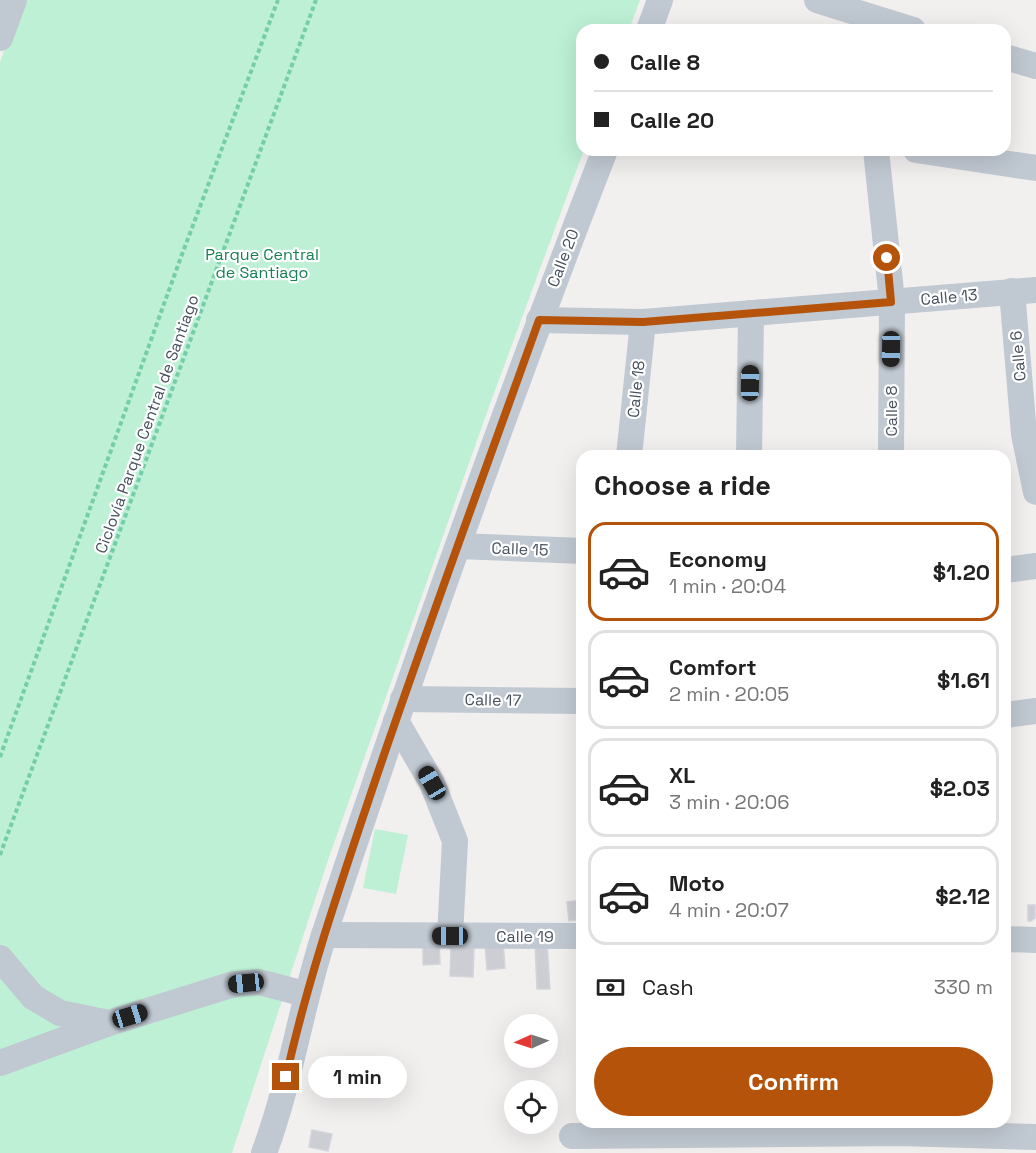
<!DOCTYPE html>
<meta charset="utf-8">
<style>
:root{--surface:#fff;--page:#f2f2f2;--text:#222;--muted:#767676;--line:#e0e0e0;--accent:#b45309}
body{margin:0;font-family:"Space Grotesk",sans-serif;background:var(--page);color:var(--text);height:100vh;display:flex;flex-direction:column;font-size:22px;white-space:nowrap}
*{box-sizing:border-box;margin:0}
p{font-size:20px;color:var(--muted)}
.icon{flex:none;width:33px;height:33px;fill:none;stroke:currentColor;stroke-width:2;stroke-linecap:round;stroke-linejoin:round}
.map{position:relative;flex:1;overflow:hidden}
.sheet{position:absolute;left:576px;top:450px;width:435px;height:678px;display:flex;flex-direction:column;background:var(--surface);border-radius:18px;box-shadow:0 6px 24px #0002}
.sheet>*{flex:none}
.guide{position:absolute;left:576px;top:24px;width:435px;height:132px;border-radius:18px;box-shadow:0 6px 24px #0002;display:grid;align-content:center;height:132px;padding:0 18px;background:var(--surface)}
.needle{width:39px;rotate:267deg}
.tools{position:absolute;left:504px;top:1014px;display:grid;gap:12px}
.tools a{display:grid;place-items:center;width:54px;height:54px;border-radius:50%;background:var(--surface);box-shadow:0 6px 24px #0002;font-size:30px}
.end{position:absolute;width:27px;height:27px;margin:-14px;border:8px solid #b45309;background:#fff;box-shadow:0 0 0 3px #fff}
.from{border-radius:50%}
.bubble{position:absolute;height:42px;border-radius:21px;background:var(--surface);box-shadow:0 6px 24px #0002;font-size:20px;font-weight:800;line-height:42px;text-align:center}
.car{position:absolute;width:18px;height:36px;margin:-18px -9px;border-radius:8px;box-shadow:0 0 4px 2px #0007;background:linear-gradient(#222 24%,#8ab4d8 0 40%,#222 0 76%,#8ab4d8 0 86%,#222 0)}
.guide b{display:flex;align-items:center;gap:21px;height:57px;font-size:22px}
.guide b+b{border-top:2px solid var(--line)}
.guide i{width:15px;height:15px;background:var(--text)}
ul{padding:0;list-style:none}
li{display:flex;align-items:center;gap:18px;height:99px;margin:0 12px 9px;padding:0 6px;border:3px solid var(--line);border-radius:18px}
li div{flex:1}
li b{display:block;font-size:22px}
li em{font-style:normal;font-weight:800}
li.current{border-color:var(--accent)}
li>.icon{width:54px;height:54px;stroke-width:1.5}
h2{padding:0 18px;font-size:27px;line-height:72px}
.pay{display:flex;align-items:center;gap:15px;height:66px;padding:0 18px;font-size:22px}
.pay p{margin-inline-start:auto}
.cta{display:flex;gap:12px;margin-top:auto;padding:12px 18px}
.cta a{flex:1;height:69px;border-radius:36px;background:var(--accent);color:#fff;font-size:24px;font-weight:800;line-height:69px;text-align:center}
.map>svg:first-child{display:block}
.green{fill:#bdf0d5}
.building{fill:#ccced4;stroke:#d3d5db;stroke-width:1.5}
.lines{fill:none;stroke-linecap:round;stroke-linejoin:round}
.path{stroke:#74cea9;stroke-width:4;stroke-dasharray:4.5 3;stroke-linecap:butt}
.minor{stroke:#c0c8d1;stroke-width:26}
.route{stroke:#b45309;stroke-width:8}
.labels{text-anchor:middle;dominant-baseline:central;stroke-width:4.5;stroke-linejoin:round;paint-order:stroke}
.park-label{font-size:16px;fill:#168054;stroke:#fff}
.street-label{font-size:16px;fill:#47515d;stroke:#fff}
</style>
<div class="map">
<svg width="1036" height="1153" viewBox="0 0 1036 1153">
<rect width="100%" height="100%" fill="#f2efef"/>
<g class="green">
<polygon points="23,0 640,0 629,30 582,30 584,150 490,404 328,860 232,1153 0,1153 0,62"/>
<polygon points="375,829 408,835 396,894 363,888"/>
</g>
<g class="building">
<polygon points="582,900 582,919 569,921 567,902"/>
<polygon points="1028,905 1035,905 1035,918 1031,921 1028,921"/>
<polygon points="439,941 440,964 423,965 423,942"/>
<polygon points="503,943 505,968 487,970 485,944"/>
<polygon points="535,943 547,943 550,989 537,989"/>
<polygon points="451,947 474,947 473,977 450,976"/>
<polygon points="341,1061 356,1066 351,1084 335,1079"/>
<polygon points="312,1130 332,1134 328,1151 309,1147"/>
</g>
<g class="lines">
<g class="path">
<polyline points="0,757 181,257 278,0"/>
<polyline points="0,855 316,0"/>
</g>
<g class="minor">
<polyline points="817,0 913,30"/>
<polyline points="649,30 660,0"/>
<polyline points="0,38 14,0"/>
<polyline points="1005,57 1036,66"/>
<polyline points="876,150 892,301 891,456"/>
<polyline points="916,150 1036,168"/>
<polyline points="1012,291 1024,434 1036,492"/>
<polyline points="539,320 643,322 1036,290"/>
<polyline points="629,456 643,322"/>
<polyline points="749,456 751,313"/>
<polyline points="458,546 582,551"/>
<polyline points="1005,570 1036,566"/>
<polyline points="403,699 582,701"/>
<polyline points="1005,715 1036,711"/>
<polyline points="396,721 432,783 455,841 450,936"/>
<polyline points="324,935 582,936"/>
<polyline points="1005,939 1036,940"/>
<polyline points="0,958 33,997 60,1013 109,1023"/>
<polyline points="0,1063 109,1023 234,984 259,982 305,994"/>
<polyline points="572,1136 900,1133 1036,1137"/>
<path d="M264 1153C291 1081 301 1005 325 932 412 669 505 408 605 150"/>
</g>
</g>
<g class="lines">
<path class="route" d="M286 1077C308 978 340 886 372 790 425 633 483 477 539 320L643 322 891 302 887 258"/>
</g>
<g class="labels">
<g class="park-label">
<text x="262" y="254">Parque Central<tspan x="262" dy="18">de Santiago</tspan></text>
</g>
<g class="street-label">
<text transform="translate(563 258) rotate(-69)">Calle 20</text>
<text transform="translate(949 297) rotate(-5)">Calle 13</text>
<text transform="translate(1018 356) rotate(-95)">Calle 6</text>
<text transform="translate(636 389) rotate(-84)">Calle 18</text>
<text transform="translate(891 411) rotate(-90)">Calle 8</text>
<text transform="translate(147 424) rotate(-70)">Ciclovía Parque Central de Santiago</text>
<text transform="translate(520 549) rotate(2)">Calle 15</text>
<text transform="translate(493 700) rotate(1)">Calle 17</text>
<text x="525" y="936">Calle 19</text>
</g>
</g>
</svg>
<div class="tools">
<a><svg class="needle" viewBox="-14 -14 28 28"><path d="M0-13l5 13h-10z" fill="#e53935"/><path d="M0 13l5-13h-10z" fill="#767676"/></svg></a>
<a><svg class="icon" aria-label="locate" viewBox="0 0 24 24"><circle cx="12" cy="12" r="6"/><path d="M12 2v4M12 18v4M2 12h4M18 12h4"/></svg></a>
</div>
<i class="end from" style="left:887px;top:258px"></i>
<i class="end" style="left:286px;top:1077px"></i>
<div class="bubble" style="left:308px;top:1056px;width:99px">1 min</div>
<i class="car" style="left:891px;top:349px;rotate:181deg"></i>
<i class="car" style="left:750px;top:383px;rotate:1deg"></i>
<i class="car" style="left:432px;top:783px;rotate:330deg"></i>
<i class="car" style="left:450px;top:936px;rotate:270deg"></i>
<i class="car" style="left:246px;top:983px;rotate:264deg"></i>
<i class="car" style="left:130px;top:1016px;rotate:73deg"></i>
<div class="guide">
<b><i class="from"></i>Calle 8</b>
<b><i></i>Calle 20</b>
</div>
<section class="sheet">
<h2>Choose a ride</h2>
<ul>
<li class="current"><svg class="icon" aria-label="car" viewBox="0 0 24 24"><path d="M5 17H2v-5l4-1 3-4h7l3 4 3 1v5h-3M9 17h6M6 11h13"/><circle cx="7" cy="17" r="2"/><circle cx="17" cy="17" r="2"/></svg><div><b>Economy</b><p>1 min · 20:04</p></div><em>$1.20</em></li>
<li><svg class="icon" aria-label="car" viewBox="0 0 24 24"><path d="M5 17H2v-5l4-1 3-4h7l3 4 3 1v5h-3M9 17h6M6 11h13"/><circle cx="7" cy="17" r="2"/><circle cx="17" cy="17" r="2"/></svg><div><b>Comfort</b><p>2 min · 20:05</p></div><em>$1.61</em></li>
<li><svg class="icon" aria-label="car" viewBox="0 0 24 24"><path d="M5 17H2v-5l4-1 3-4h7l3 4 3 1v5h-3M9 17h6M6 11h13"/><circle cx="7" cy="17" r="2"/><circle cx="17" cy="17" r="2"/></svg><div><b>XL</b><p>3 min · 20:06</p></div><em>$2.03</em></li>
<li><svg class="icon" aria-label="car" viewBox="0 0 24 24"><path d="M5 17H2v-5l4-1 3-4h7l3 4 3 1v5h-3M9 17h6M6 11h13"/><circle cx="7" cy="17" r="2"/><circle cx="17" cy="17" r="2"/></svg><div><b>Moto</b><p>4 min · 20:07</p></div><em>$2.12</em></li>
</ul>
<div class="pay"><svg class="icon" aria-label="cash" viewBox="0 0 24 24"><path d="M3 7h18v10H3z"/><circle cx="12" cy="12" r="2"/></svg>Cash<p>330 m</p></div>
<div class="cta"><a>Confirm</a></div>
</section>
</div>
